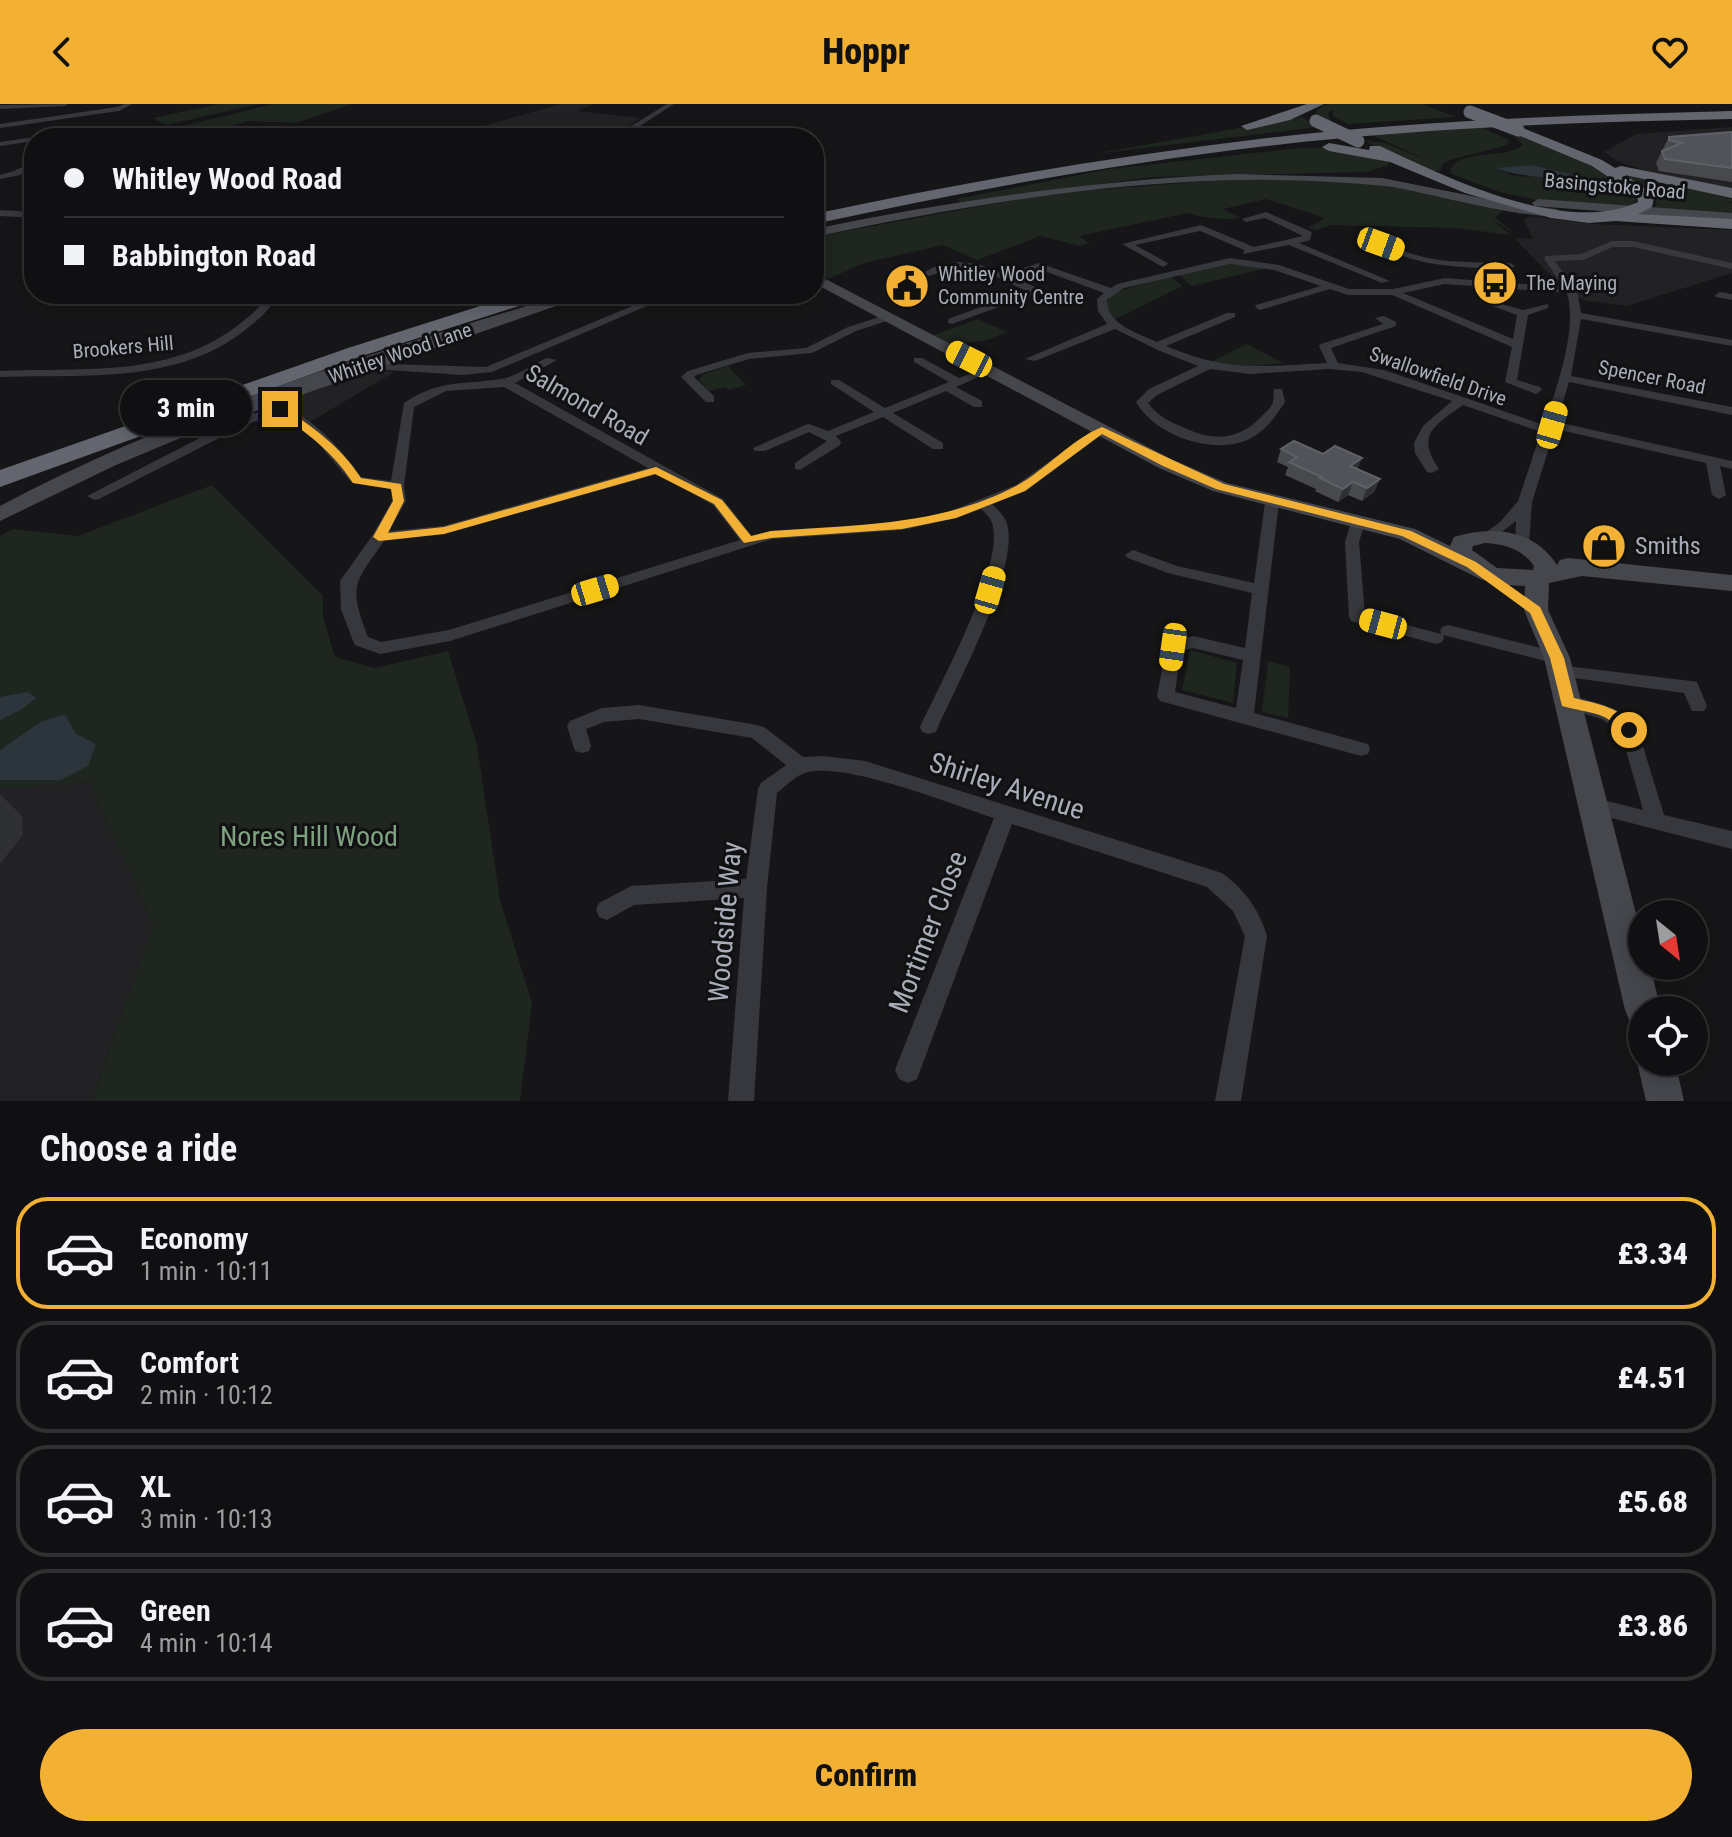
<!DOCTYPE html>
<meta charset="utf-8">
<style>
:root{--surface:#101012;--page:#19191b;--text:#f1f3f6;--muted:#9c9d9f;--line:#303032;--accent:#f2b134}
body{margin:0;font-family:"Roboto Condensed",sans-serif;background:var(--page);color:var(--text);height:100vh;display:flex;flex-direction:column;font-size:30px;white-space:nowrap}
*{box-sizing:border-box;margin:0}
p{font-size:26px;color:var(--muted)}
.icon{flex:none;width:44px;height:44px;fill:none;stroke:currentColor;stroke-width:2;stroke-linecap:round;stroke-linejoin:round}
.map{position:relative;height:997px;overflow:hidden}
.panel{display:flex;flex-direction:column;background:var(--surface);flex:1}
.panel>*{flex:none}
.guide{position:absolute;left:24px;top:24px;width:800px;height:176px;border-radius:32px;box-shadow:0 4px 20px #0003,0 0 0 2px var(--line);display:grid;align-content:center;height:176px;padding:0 40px;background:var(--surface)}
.needle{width:52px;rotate:150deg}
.tools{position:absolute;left:1628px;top:796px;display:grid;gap:16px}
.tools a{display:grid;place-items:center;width:80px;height:80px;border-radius:50%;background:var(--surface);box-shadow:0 4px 20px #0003,0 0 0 2px var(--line);font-size:40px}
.end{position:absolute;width:36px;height:36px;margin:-18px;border:10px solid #f2b134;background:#111;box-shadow:0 0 0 4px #111}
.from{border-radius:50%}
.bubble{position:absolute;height:56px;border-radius:28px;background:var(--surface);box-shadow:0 4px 20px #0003,0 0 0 2px var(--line);font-size:26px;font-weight:800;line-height:56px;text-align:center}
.car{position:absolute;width:24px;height:48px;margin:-24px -12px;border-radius:10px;box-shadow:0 0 6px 2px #0007;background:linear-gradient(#f5c518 24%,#345 0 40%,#f5c518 0 76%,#345 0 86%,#f5c518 0)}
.guide b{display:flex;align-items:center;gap:28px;height:76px;font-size:30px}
.guide b+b{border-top:2px solid var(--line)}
.guide i{width:20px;height:20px;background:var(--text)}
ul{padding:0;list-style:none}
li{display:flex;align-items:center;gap:24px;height:112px;margin:0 16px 12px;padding:0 24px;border:4px solid var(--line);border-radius:32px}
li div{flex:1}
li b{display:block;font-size:30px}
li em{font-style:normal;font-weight:800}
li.active{border-color:var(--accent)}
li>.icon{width:72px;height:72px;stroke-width:1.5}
h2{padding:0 40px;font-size:36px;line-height:96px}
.button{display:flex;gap:16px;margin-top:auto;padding:16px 40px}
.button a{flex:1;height:92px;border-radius:48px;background:var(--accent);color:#111;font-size:32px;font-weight:800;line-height:92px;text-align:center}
header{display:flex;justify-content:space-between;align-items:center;height:104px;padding:0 40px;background:var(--accent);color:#111;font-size:36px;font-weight:800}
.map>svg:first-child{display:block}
.built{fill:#222225}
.green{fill:#1e261f;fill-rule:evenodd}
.water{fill:#2c353c}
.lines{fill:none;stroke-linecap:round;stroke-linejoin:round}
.street{fill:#37383d;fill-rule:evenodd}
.secondary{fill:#45474d;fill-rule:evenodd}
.highway{fill:#63666e;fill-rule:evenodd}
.highway-bridge{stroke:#63666e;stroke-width:13}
.wall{fill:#47494d}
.shaded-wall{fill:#2f3033}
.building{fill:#525359;stroke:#5f6168;stroke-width:2}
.route{fill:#f2b134}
.labels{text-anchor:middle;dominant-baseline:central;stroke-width:6;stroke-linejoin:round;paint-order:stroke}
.far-street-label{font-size:20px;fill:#a8adb8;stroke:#111113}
.far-poi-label{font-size:20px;fill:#a8adb8;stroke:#111113;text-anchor:start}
.street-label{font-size:24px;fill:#a8adb8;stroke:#111113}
.poi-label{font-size:24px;fill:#a8adb8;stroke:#111113;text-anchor:start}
.near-street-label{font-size:28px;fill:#a8adb8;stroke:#111113}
.near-park-label{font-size:28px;fill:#7fa381;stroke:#111113}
</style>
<header><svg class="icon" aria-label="back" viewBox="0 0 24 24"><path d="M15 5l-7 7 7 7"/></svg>Hoppr<svg class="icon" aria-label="heart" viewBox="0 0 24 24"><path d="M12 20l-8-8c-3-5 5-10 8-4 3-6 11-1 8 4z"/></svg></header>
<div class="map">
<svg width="1732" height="997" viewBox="0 0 1732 997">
<rect width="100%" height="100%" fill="#161618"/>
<g class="built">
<polygon points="561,0 593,0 577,7 641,14 610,34 453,34 476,24"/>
<polygon points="1732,23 1732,84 1655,70 1617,57 1604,48 1636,30"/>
<polygon points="1529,112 1594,120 1732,126 1732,169 1627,202 1583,196 1559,180 1514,134 1533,135 1524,116"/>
<polygon points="361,264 394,268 310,318 283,301 291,288"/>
<polygon points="89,679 153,820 92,997 0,997 0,685"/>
</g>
<g class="green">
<polygon points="219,0 259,0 166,21 153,14"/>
<polygon points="273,0 352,0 296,19 249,17 189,34 133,34"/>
<polygon points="1327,0 1422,0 1456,13 1349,20 1333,12 1333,6 1328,8 1330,17 1316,11 1317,6"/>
<polygon points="1302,13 1318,23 1094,50"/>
<polygon points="1479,22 1509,36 1508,41 1449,56 1442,61 1441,67 1430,67 1365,37 1385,39 1436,60 1370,30"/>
<path d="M1507 25C1536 37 1623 70 1637 95L1629 103 1545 98 1500 88 1451 70 1450 65C1466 43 1502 57 1523 41ZM1532 61 1590 75 1596 79 1576 83 1542 73 1514 72 1498 65Z"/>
<polygon points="1300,44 1324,44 1388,57 1389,61 1367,68 1153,73 960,98 956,95 1110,65"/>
<polygon points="1622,70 1732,91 1732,98 1721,99 1732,99 1732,111 1653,106 1657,98 1655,93"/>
<path d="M1252 74 1397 80 1506 104 1495 113 1515 130 1490 114 1510 131 1455 124 1331 121 1317 126 1308 124 1325 114 1266 95 1223 105 1241 114C1227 116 1201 114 1188 109L1079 132 1089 139 1080 142 1040 132 977 156 943 141 864 159 828 175 814 167V133L1051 89Z"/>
<polygon points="1241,160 1267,164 1192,182 1178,170 1217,161"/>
<polygon points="1170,172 1183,182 1115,215 1104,202 1113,189"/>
<polygon points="978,215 1007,228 987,236 949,242 931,232"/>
<polygon points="1247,240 1283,259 1247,263 1211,258"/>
<polygon points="728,262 746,281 729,286 726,283 709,287 699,276 702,271"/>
<polygon points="212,381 323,492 323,513 335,553 375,564 448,547 477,641 500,796 532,899 520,997 92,997 153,820 89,679 0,685 0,432 13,425 78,432"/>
<polygon points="1190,546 1237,559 1233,599 1182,586"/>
<polygon points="1268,557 1290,563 1288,614 1262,608"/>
</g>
<g class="water">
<path d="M1532 61 1590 75 1596 79 1595 84C1577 84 1563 78 1546 74 1528 71 1513 71 1496 64Z"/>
<polygon points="28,588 36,594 22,605 0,616 0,593"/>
<polygon points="61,611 66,612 76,630 96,640 88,662 61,676 0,676 0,646 39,619"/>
</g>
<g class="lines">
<g class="street">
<polygon points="68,0 65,2 0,5 0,1"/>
<polygon points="124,0 132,0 119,7 0,24 0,20 117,3"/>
<polygon points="667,0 674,0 621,34 612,34"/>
<polygon points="90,25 92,28 34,34 34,37 0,42 0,38"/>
<polygon points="34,57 34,62 20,71 0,75 0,71 14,67"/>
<polygon points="0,106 34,108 34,114 0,112"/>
<polygon points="1266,108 1312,128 1310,136 1299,139 1390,177 1382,179 1289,141 1243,150 1244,146 1200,127 1135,141 1166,158 1168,160 1163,163 1122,140 1201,121 1254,143 1303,132 1265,114 1246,118 1242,115"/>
<path d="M1373 129C1385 135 1394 144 1407 148 1439 160 1476 158 1510 159L1515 162 1510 165C1461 163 1411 165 1370 134V130Z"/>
<path d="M1612 137H1633L1732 159V165L1633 143H1613L1583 156 1555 157 1578 191 1581 209 1732 236V242L1581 215 1571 272 1732 303V311L1569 278 1557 318 1732 357V365L1720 362 1726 391 1719 395 1712 391 1706 359 1555 325 1532 398 1529 441 1522 446 1515 441 1516 417 1494 434H1484L1482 431 1500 418 1518 397 1541 328 1463 301C1435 321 1415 331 1439 365L1432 369 1427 368 1415 349 1414 339 1423 322 1452 297 1362 268 1329 265 1250 270 1210 265 1157 291 1148 299C1157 312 1171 318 1185 324 1213 337 1238 337 1261 313 1264 310 1272 303 1273 298 1274 294 1273 290 1274 285H1282L1285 298C1276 312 1266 326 1251 334 1216 353 1155 332 1136 298L1149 285 1198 262 1160 247 1115 225 1035 257 1025 255 1107 220 1098 207 1097 195 1104 189 1039 165 1014 173 1052 191V195L1034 190 952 220 948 219V215L1026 187C982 166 974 157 926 173L921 170 934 163 958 158 978 160 1005 170 1039 159 1111 184 1117 180 1230 154 1279 161 1349 185H1393L1445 174 1563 183 1544 154 1546 152 1581 150ZM1230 160 1274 166 1321 182 1256 201 1255 203 1260 206 1330 185 1348 191H1392L1512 243 1505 278 1536 290 1542 286 1540 283 1517 276 1528 211 1548 204V200L1523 206 1487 196V200L1517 211 1513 235 1403 189 1445 180 1567 189C1578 226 1556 285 1544 321L1384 266 1338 259 1331 244 1396 222V218L1384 212 1375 214 1383 220 1321 240 1319 242 1327 259C1260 262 1231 269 1166 242L1235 213V209H1227L1157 238C1138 229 1107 221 1107 196L1124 184Z"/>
<polygon points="1720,188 1732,190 1732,196 1716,193 1715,191"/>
<path d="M265 190H275C273 204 260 214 249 223 179 281 86 270 0 273V267C85 263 172 275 242 218 252 210 263 202 265 190Z"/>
<polygon points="661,190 675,190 492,268 463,271 387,266 381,263 387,260 486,263"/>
<polygon points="889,210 894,213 893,215 856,227 812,249 749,255 696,271 694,273 714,292 714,298 706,298 681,273 688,267 748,249 806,244 848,223"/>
<path d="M547 254 557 256 515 279 723 395 752 432 771 427 902 418 948 408 1016 381 1098 323H1106L1108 326 1026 387 992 400C998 406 1005 412 1007 420 1020 462 957 581 938 623L936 628 929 630 922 628 920 623C939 582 1006 460 992 419 990 413 985 409 981 405L957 414 902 426 772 435 450 537 380 550 355 541 353 537 341 505 340 477 372 432 392 397 391 385 352 379 318 339 279 309 245 321 99 395 94 396 87 392 237 315 280 301C313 313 341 345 361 373L391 377 404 299C440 275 461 281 501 275 516 273 533 260 547 254ZM504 283 648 364 443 422 389 427 406 397 404 382 414 303 446 287ZM658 370 713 401 740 436 449 526 381 538 368 533C348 481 354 480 384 437L444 430Z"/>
<polygon points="914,254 922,254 959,274 988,263 994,266 956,283 982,297 982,303 974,303 946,287 893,309 943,339 943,345 933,345 883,313 836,332 841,338 840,341 800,366 795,365 795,359 827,337 809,328 765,347 755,347 753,344 805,321 809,320 828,327 874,308 831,280 831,276 839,276 885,304 949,278 914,258"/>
<path d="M1272 394 1279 398 1254 609 1368 640 1370 645 1368 650 1361 652 1160 597 1157 592 1167 539 1193 532 1245 544 1252 489 1168 469 1128 454 1125 451 1133 446 1177 462 1254 479 1265 398ZM1193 544 1243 556 1236 604 1175 588 1181 547Z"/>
<polygon points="1358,414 1365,418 1359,438 1365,510 1441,530 1440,527 1442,523 1448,521 1557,548 1563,550 1566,554 1563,558 1557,560 1443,531 1444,534 1442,538 1436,540 1351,517 1349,513 1345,438 1351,418"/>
<polygon points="1558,561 1691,577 1697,578 1707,602 1704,607 1692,607 1684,589 1552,571 1549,567 1552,563"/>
<path d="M1568 591C1593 598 1624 602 1638 626L1664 711 1732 727V745L1588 708 1585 702 1588 696 1595 694 1643 706 1621 629 1602 615 1562 603 1559 598 1562 593Z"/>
<path d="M639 601 757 621 764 623 803 653 823 652 865 657 1222 769C1245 786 1259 805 1267 832L1241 997H1215L1245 832 1233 807 1207 783 1012 720 917 975 908 979 899 975 895 966 994 714C951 700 849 659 808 668 797 670 786 682 777 689L767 784 754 997H728L744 794 634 801 607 816 599 813 596 806 599 799 631 782 746 775 758 685 761 679 786 661 752 634 639 615 604 618 586 625 591 642 589 647 582 649 575 647 567 622 570 617 602 604Z"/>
</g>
<g class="secondary">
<path d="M1238 70 1382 74 1512 100 1556 105 1562 109C1545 122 1416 85 1385 82 1194 62 1000 94 814 133V125C955 96 1094 76 1238 70Z"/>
<polygon points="1538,95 1732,109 1732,117 1534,102 1532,99"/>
<path d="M814 169 1173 356 1227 379 1415 425 1450 442 1454 433C1493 421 1533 425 1557 461L1560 456 1568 454 1732 471V487L1582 472 1549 479 1548 506 1570 554 1642 833V862H1650L1661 906H1642V923L1630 918 1625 906 1544 554 1524 506 1525 482 1503 481 1480 475 1400 435 1213 387 1159 364 814 179ZM1485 439C1505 440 1522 445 1534 462L1533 466 1497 464 1472 446 1473 442Z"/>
<path d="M566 190H590L190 330 116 361 0 417V402C176 308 376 248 566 190Z"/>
<polygon points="1642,947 1642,958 1675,958 1684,997 1646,997 1637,958"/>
</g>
<g class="highway">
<polygon points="1307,0 1324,0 1290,16 1247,26 1241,22"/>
<path d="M1732 7V15C1577 18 1421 24 1267 42 1114 60 964 87 814 120V110C964 78 1115 52 1267 34 1421 16 1577 11 1732 7Z"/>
<path d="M1518 22 1602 56 1615 64 1621 62 1732 84V94L1625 71 1647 86 1654 94 1652 103 1638 110 1732 115V125L1616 117 1589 119 1551 114 1465 89 1390 58 1329 47 1322 43 1329 39 1369 46 1370 42H1380C1448 74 1565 132 1638 98L1637 92 1592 62 1513 29V23Z"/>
<polygon points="518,190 546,190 544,194 362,252 0,383 0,366 348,244"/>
</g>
<g class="highway-bridge">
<polyline points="1470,8 1518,26"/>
<polyline points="1316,17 1358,37"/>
</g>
</g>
<g class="wall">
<polygon points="1732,28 1732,78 1659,67 1656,59 1669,33"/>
<polygon points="1281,345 1380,375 1374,388 1362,397 1348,391 1338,398 1315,387 1316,385 1285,371 1288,363 1277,358"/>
</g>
<g class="shaded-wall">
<polygon points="1362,354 1357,367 1350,362"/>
<polygon points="1380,375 1374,388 1362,397 1367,384"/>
<polygon points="1353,378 1348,391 1338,398 1343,385"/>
<polygon points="0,690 22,712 23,731 0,760"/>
</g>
<g class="building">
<polygon points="1732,28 1732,64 1665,55 1662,47 1682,39 1669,36 1669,33"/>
<polygon points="1294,337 1323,350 1335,342 1362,354 1350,362 1380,375 1367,384 1353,378 1343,385 1320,374 1322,373 1289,358 1297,353 1281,345"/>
</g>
<path class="route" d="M276 303H283C314 324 340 342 361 374L401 380 404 397 388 429 444 423 656 363 722 396 751 432 771 427C854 421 940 422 1016 382 1046 366 1070 336 1102 323L1224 380 1411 427 1476 458 1540 503 1564 554 1574 594C1598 600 1622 603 1636 626L1629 631C1618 627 1613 616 1602 612 1590 607 1575 606 1562 602L1550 554 1530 509 1467 463 1402 432 1216 385 1163 362 1102 330 1025 387 956 414 902 425 771 434 744 439 714 400 655 370 444 430 379 437 373 433 393 397 391 385 353 379C332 347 307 329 276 307Z"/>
<defs>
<g id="bus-disc" transform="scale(2.3)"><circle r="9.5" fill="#f2b134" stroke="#111113"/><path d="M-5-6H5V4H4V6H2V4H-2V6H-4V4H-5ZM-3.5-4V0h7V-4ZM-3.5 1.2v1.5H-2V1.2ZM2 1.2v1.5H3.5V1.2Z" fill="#111"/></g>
<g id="civic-disc" transform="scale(2.3)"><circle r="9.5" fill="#f2b134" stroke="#111113"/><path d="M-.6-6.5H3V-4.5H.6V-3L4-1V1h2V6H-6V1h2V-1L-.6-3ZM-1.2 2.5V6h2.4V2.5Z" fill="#111"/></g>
<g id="shop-disc" transform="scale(2.3)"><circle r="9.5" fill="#f2b134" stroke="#111113"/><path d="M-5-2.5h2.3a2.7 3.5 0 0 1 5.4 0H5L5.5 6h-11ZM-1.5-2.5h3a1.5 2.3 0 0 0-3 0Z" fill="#111"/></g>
</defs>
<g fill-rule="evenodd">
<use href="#bus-disc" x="1495" y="179"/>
<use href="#civic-disc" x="907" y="182"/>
<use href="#shop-disc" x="1604" y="442"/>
</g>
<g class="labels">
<g class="far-street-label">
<text transform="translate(1615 82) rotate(5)">Basingstoke Road</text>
<text transform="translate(123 243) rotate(-5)">Brookers Hill</text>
<text transform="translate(400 249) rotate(-19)">Whitley Wood Lane</text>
<text transform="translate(1438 272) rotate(19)">Swallowfield Drive</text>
<text transform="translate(1652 273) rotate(11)">Spencer Road</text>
</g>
<g class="far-poi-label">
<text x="938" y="170">Whitley Wood<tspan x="938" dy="23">Community Centre</tspan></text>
<text x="1526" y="179">The Maying</text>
</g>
<g class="street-label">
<text transform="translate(587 301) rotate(30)">Salmond Road</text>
</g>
<g class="poi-label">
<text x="1635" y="442">Smiths</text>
</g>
<g class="near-street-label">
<text transform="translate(1007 682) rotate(18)">Shirley Avenue</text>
<text transform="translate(725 818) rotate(-85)">Woodside Way</text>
<text transform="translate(928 828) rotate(-69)">Mortimer Close</text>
</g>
<g class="near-park-label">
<text x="309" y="732">Nores Hill Wood</text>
</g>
</g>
</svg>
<div class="tools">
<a><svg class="needle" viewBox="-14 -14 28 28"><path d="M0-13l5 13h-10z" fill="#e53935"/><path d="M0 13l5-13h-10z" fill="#9c9d9f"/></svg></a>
<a><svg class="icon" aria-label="locate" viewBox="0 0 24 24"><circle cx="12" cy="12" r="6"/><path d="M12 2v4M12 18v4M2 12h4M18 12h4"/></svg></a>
</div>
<i class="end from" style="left:1629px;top:626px"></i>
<i class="end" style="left:280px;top:305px"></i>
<div class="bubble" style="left:120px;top:276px;width:132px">3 min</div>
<i class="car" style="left:1381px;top:140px;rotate:110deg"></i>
<i class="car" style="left:969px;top:255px;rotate:297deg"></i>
<i class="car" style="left:1552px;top:321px;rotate:16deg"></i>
<i class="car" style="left:595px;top:486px;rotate:73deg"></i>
<i class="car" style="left:990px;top:486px;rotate:16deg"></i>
<i class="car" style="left:1383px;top:520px;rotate:285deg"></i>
<i class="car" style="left:1173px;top:543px;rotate:188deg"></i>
<div class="guide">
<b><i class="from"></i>Whitley Wood Road</b>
<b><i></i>Babbington Road</b>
</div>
</div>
<section class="panel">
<h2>Choose a ride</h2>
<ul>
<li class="active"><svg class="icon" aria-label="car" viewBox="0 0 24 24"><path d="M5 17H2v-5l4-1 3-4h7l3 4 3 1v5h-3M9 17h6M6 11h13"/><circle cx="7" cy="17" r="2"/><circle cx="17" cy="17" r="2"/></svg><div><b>Economy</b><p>1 min · 10:11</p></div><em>£3.34</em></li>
<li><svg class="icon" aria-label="car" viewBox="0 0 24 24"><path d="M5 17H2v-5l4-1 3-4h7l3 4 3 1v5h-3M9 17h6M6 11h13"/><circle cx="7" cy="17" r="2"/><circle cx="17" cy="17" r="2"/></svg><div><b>Comfort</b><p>2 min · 10:12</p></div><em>£4.51</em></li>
<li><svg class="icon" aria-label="car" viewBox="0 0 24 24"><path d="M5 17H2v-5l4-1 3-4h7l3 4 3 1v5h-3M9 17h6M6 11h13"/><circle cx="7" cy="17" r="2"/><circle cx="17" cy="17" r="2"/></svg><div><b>XL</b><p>3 min · 10:13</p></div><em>£5.68</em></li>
<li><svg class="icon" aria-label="car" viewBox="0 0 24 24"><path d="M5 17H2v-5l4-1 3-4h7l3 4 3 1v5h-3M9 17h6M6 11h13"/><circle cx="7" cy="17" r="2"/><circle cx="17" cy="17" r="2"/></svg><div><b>Green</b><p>4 min · 10:14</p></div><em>£3.86</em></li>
</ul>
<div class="button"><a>Confirm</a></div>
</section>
